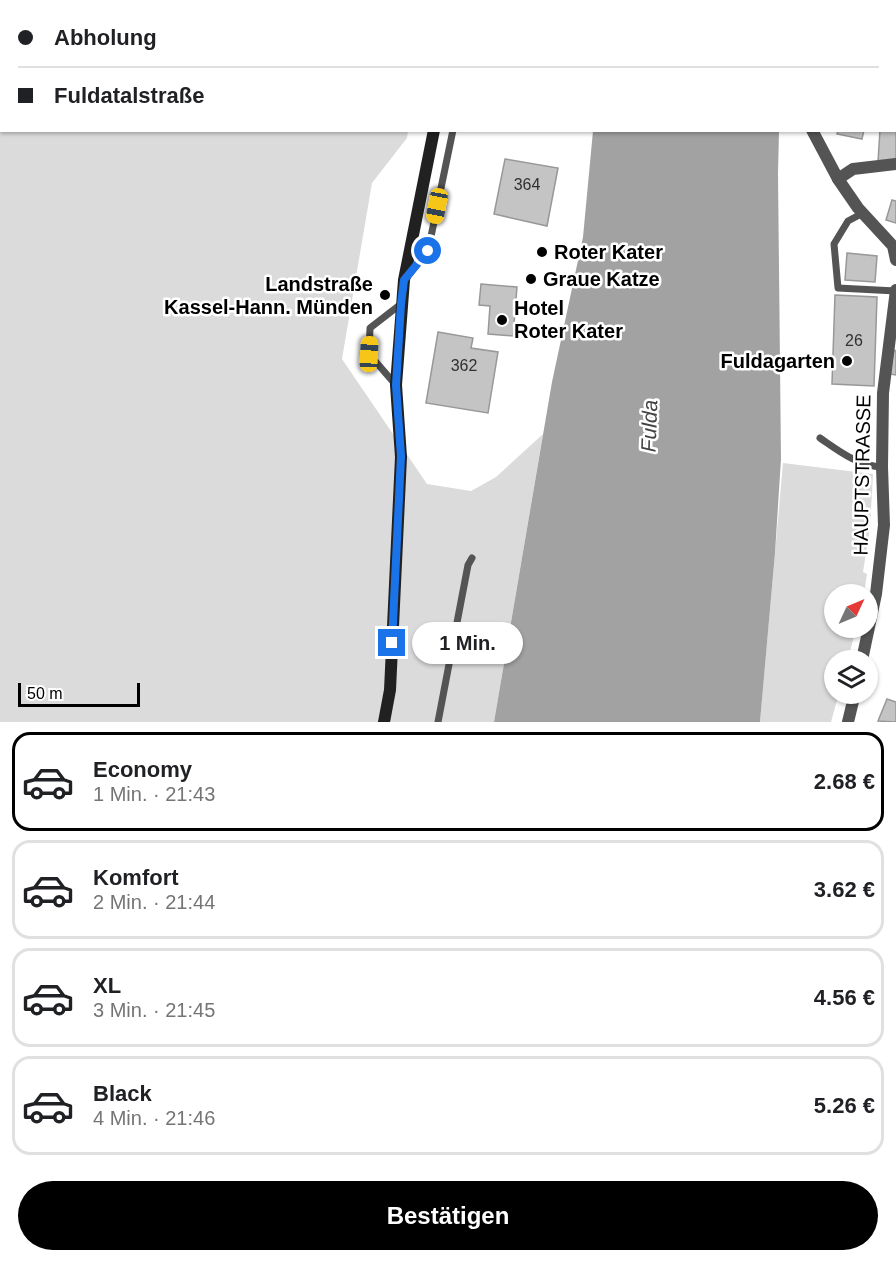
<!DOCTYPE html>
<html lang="de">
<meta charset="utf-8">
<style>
:root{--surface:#fff;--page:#f2f2f2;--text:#202124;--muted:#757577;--line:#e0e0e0;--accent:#000}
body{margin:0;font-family:Arial,sans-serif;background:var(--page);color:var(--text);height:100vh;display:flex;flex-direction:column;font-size:22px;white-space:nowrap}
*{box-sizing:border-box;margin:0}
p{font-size:20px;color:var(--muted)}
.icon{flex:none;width:33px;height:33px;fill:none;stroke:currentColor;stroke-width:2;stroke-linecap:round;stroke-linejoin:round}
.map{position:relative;height:722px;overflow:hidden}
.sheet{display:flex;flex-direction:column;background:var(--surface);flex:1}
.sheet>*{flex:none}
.top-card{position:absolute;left:0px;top:0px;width:897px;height:132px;box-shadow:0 2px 4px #0004;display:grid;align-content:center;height:132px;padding:0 18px;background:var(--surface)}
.needle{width:39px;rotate:46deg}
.tools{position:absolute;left:824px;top:584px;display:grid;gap:12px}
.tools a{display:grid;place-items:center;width:54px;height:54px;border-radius:50%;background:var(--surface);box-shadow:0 2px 4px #0004;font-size:30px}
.scale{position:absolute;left:18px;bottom:15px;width:122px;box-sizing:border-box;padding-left:6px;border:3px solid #000;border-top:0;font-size:16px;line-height:21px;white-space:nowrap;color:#000;-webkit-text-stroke:4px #fff;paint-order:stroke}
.end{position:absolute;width:27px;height:27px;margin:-14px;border:8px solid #1a73e8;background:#fff;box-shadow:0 0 0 3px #fff}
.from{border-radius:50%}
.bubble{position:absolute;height:42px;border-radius:21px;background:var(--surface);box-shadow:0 2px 4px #0004;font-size:20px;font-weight:700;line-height:42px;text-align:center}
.car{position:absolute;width:18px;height:36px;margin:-18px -9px;border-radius:8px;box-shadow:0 0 4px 2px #0007;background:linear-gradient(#f5c518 24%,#345 0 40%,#f5c518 0 76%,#345 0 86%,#f5c518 0)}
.top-card b{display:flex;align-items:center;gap:21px;height:57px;font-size:22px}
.top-card b+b{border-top:2px solid var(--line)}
.top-card i{width:15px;height:15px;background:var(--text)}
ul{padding:10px 0 0;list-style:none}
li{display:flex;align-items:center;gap:18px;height:99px;margin:0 12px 9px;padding:0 6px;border:3px solid var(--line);border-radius:18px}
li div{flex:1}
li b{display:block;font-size:22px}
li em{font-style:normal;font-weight:700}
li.selected{border-color:var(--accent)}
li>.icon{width:54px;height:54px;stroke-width:1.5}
.button{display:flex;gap:12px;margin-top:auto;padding:12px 18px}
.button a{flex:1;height:69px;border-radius:36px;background:var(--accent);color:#fff;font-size:24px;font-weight:700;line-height:69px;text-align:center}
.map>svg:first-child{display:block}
.green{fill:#dbdbdb}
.water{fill:#a2a2a2}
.building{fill:#c4c4c4;stroke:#989898;stroke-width:1.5}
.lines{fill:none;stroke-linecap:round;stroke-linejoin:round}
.service{stroke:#545454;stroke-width:7}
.minor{stroke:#545454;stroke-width:12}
.tertiary{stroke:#545454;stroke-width:12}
.secondary{stroke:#212121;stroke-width:12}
.route{stroke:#1a73e8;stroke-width:8}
.poi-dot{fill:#000;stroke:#fff;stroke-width:2}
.labels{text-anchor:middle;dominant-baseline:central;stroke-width:5;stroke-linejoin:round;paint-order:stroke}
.number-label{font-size:16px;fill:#313131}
.poi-label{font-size:20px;font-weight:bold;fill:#000;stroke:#fff;text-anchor:start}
.street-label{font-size:20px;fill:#000;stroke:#fff}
.water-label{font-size:21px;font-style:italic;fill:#434343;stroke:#fff}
</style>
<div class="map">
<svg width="896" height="722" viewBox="0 0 896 722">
<rect width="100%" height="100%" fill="#fff"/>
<g class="green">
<polygon points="0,0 437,0 436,2 2,2 2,130 408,131 407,138 372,183 342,359 427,484 471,491 496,477 543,434 494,722 0,722"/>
<polygon points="783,463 873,474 870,528 863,572 867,574 864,594 834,594 834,627 856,627 848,660 834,660 834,693 839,693 831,722 760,722"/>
</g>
<g class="water">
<polygon points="604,0 797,0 797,2 604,1"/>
<polygon points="593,131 779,131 778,173 781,459 775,553 760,722 494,722 552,382 583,237"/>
</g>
<g class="building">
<polygon points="849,0 896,0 896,25 896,2 848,2"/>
<polygon points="896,114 896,161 878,162 880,130 896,130"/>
<polygon points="838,130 864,130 862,139 837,134"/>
<polygon points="505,159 558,168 547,226 494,214"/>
<polygon points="892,200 896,201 896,223 886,220"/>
<polygon points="847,253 877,256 875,282 845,280"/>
<polygon points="481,284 517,287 513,336 488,334 490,306 479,305"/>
<polygon points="835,295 877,297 874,386 832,384"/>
<polygon points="438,332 473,338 471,348 498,352 488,413 426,403"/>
<polygon points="894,350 896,351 896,375 890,374"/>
<polygon points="887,699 896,702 896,722 878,721"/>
</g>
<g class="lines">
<g class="service">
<polyline points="863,213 848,221 834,244 838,288 896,291"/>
<polyline points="408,276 428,251 453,130"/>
<polyline points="395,384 369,354 370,328 401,304"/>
<path d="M820 438C839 451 858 466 882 467"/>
<polyline points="438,722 468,565 472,558"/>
</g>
<polyline class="minor" points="838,179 853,169 896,164"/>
<g class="tertiary">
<polyline points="812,130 838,179 858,208 893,246 896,260"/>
<polyline points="862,660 876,594 884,525 882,467 883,393 896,290"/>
<polyline points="848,722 855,693"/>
</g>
<g class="secondary">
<polyline points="465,2 465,0"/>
<polyline points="384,722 390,690 401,457 396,385 404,280 434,130"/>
</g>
</g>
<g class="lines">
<polyline class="route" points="392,643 401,456 396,385 401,304 404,280 428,251"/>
</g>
<g class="poi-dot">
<circle cx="542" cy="252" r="6"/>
<circle cx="531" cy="279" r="6"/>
<circle cx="385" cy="295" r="6"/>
<circle cx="502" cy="320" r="6"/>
<circle cx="847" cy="361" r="6"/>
</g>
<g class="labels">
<g class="number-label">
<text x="527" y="184">364</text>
<text x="854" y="340">26</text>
<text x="464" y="365">362</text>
</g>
<g class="poi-label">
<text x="554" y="252">Roter Kater</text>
<text x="543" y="279">Graue Katze</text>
<text x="373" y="284" text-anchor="end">Landstraße<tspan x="373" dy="23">Kassel-Hann. Münden</tspan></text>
<text x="514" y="308">Hotel<tspan x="514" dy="23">Roter Kater</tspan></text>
<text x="835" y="361" text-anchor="end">Fuldagarten</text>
</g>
<g class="street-label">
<text transform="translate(862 475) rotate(-89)">HAUPTSTRASSE</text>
</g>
<g class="water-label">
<text transform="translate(649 426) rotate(-88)">Fulda</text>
</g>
</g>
</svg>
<div class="tools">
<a><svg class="needle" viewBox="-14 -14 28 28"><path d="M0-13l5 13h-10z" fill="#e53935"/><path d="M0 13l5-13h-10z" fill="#757577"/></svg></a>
<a><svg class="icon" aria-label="layers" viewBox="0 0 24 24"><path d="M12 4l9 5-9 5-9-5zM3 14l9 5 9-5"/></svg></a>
</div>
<div class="scale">50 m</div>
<i class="end from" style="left:428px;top:251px"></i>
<i class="end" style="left:392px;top:643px"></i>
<div class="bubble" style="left:412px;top:622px;width:111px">1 Min.</div>
<i class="car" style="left:437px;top:206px;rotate:191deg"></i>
<i class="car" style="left:369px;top:354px;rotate:3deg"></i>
<div class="top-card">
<b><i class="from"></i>Abholung</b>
<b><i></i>Fuldatalstraße</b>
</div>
</div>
<section class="sheet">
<ul>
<li class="selected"><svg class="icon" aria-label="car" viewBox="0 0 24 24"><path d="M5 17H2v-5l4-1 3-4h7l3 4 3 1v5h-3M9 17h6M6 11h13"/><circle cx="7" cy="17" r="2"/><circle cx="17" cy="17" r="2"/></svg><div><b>Economy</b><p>1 Min. · 21:43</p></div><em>2.68 €</em></li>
<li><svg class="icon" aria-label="car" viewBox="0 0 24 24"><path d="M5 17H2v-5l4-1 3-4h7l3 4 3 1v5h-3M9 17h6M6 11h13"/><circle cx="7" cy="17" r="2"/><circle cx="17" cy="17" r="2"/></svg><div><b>Komfort</b><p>2 Min. · 21:44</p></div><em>3.62 €</em></li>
<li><svg class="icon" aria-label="car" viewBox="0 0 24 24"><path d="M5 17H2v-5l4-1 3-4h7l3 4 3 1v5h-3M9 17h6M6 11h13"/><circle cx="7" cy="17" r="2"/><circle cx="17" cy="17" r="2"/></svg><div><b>XL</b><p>3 Min. · 21:45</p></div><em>4.56 €</em></li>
<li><svg class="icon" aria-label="car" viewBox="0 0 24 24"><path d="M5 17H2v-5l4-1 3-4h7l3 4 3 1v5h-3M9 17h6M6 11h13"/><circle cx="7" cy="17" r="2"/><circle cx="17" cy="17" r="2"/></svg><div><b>Black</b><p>4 Min. · 21:46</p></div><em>5.26 €</em></li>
</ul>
<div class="button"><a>Bestätigen</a></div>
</section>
